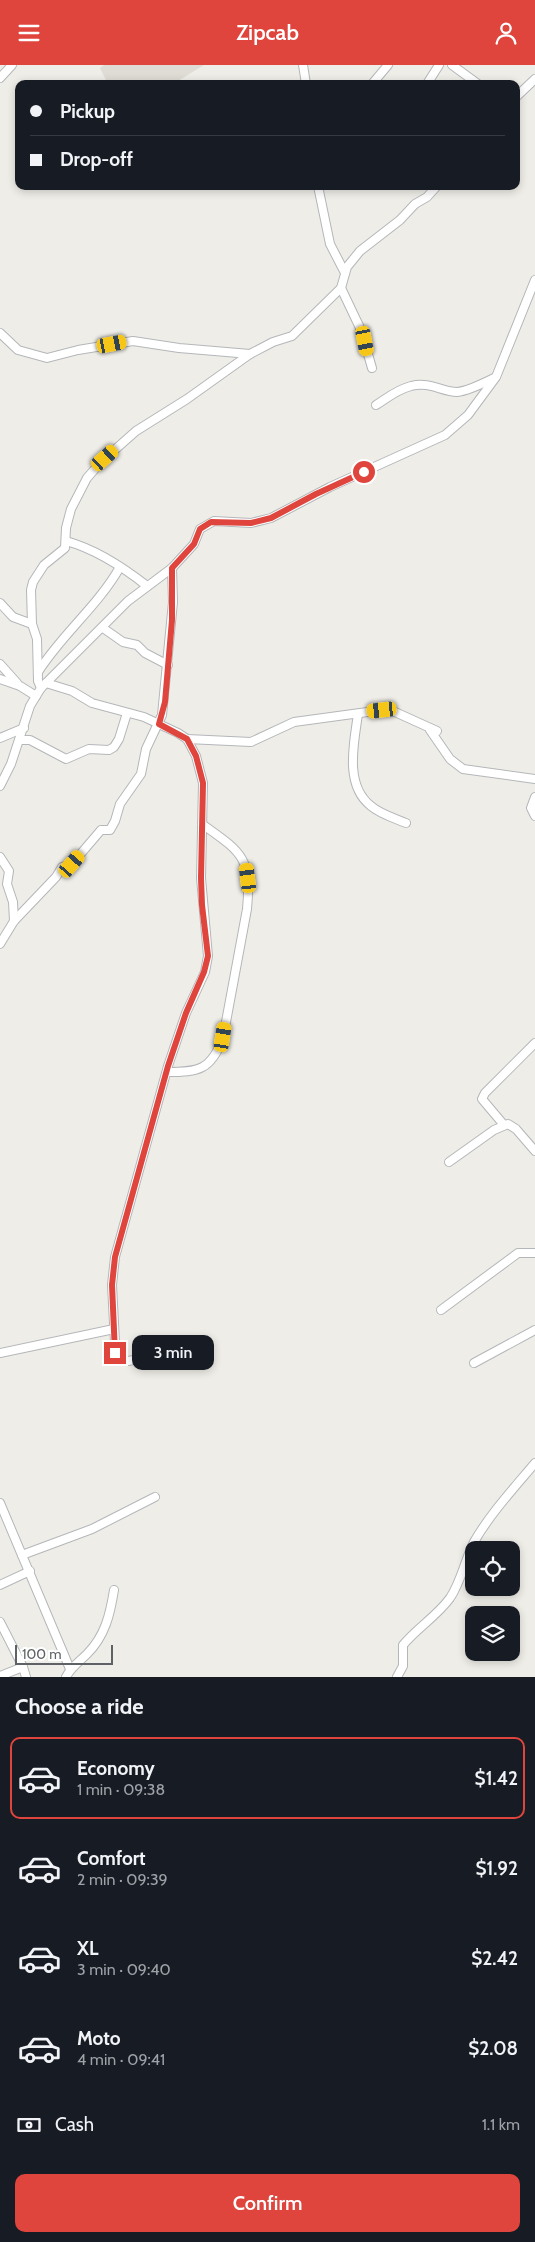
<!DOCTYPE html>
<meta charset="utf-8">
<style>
:root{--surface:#171b24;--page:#242831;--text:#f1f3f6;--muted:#9ea1a6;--line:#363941;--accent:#df453d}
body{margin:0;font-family:Cabin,sans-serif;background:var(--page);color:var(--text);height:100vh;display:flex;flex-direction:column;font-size:19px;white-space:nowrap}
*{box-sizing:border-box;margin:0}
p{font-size:16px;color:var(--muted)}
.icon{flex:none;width:28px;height:28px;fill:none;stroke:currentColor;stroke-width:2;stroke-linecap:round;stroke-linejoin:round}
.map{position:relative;height:1612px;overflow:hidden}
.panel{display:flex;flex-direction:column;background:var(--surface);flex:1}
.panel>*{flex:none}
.top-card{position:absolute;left:15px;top:15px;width:505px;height:110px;border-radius:10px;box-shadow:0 2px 8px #0003;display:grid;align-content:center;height:110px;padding:0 15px;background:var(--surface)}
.fabs{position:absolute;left:465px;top:1476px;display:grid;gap:10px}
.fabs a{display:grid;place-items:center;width:55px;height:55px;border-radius:10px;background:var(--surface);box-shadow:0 2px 8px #0003;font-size:25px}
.scale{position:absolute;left:15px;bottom:12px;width:98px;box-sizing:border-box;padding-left:5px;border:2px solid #5e6266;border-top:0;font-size:14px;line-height:18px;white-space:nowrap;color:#5e6266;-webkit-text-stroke:4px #fff;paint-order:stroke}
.end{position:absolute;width:22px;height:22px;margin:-11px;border:6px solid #df453d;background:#fff;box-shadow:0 0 0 2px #fff}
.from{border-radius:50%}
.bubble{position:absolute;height:35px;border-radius:10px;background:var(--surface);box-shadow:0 2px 8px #0003;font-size:16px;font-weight:600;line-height:35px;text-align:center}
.car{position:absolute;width:15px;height:30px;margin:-15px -8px;border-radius:6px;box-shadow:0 0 4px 1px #0007;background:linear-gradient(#f5c518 24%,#345 0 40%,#f5c518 0 76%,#345 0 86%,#f5c518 0)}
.top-card b{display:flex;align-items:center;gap:18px;height:48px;font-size:19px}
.top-card b+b{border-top:1px solid var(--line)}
.top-card i{width:12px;height:12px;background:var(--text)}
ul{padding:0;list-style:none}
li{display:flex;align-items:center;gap:15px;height:82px;margin:0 10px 8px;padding:0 5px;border:2px solid transparent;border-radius:10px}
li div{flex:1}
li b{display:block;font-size:19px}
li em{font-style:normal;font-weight:600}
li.active{border-color:var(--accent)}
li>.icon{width:45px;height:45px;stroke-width:1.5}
h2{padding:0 15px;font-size:22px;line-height:60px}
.pay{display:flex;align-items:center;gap:12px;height:55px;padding:0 15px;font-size:19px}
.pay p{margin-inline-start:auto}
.primary-button{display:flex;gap:10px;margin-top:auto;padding:10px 15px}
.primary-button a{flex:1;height:58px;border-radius:10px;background:var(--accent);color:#fff;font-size:20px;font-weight:600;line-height:58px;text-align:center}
header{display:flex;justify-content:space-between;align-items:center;height:65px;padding:0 15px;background:var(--accent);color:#fff;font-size:22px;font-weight:600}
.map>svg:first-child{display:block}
.education{fill:#dfdcd5}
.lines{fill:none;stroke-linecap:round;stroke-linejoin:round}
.minor-casing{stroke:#b4b7ba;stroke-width:10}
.minor{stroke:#fff;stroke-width:8}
.route{stroke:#df453d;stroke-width:6}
</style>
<header><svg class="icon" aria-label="menu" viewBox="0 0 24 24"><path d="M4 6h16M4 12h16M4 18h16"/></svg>Zipcab<svg class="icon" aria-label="person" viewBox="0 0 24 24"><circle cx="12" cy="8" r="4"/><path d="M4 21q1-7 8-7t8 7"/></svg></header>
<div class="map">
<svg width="535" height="1612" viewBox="0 0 535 1612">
<rect width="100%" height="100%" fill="#efede7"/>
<polygon class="education" points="104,0 204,0 173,19 108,19 100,3"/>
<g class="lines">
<g class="minor-casing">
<g id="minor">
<polyline points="303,0 306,19"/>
<polyline points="452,0 478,19"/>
<polyline points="0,13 12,0"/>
<polyline points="372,19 388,0"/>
<polyline points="427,19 439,0"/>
<polyline points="516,32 535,14"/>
<polyline points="318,121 330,179 345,208"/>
<polyline points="341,223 361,265 372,303"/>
<polyline points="0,268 18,285 47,293 78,285 133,276 179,283 250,289"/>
<path d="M376 340C387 333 398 324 411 321 430 316 442 327 457 327 468 326 484 318 494 313"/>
<path d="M66 476C95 484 123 502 147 521"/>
<polyline points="0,538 13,552 32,559"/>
<polyline points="103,563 123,577 137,580 145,588 168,600"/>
<polyline points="0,599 17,618"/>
<path d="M38 607C62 569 98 541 120 502"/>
<polyline points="0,614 20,621 36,631"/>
<polyline points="46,618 72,626 92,638 144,652 178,668 187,674 196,691 203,718 201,813 208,891 205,907 186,948 168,1001 115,1192 112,1220 116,1296 128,1296 188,1286"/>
<polyline points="41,623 38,616 37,574 32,559 31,525 33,517 44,500 65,483 66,463 71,444 87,413 101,397 136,366 187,334 250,289 273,277 292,271 341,223 347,202 360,186 400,155 415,139 427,132 437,121"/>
<path d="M358 649C354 678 344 720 371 741 380 749 394 753 406 758"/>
<polyline points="430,665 450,694 463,704 535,714"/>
<polyline points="0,673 24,663"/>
<polyline points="187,674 251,677 294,657 382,645 395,647 437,666"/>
<polyline points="20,675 30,675 66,694 89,684 109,685 114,682 119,674 127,648"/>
<polyline points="0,721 11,699 30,641 41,623 128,536 172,503 194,479 200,464 214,456 251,458 271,453 330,422 445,370 468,350 496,312 535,215"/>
<polyline points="535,732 531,743 535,751"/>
<polyline points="0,792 9,806 7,819 13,837 14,856"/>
<polyline points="0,879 14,856 56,812 62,802 72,799 101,765 110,765 115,756 120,739 141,709 146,684 162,650 173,537 172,503"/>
<path d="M167 1007C199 1007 211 1005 223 973L247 844C252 792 241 787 202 759"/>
<polyline points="504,1060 482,1034 485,1028 535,978"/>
<polyline points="449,1097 494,1065 508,1059 516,1064 535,1086"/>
<polyline points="441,1245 518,1188 535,1188"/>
<polyline points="0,1288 114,1264"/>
<polyline points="474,1298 535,1265"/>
<polyline points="0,1438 70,1604"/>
<polyline points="22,1490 92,1464 155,1432"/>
<polyline points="0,1520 30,1506"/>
<polyline points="0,1557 23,1602 26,1612"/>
<polyline points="0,1611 23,1602"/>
<path d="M66 1612C71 1602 79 1597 87 1589 105 1571 110 1550 114 1525"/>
<path d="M397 1612 403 1601V1580C417 1563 437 1551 450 1533 461 1517 465 1495 474 1477 490 1449 514 1423 535 1398"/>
</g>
</g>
<use href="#minor" class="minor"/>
</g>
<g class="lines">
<polyline class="route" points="115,1288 112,1220 115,1192 168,1001 186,948 204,907 208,891 202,840 201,813 203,718 196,691 187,674 159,659 165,637 172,555 172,503 194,479 200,464 211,457 251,458 271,453 316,429 364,407"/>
</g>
</svg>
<div class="fabs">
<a><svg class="icon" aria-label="locate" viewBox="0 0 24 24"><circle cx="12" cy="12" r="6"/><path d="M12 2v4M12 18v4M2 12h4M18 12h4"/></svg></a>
<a><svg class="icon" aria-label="layers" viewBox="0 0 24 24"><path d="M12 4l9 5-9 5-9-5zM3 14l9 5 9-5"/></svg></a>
</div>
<div class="scale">100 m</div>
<i class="end from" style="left:364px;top:407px"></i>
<i class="end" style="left:115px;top:1288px"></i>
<div class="bubble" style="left:132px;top:1270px;width:82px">3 min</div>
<i class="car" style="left:365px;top:276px;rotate:169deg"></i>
<i class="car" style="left:112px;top:279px;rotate:79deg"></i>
<i class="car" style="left:105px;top:393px;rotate:48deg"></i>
<i class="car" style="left:382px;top:645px;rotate:264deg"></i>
<i class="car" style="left:72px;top:799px;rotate:41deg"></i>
<i class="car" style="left:248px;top:813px;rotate:353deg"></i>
<i class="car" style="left:223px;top:972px;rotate:9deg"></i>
<div class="top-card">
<b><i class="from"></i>Pickup</b>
<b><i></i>Drop-off</b>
</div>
</div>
<section class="panel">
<h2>Choose a ride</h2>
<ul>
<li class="active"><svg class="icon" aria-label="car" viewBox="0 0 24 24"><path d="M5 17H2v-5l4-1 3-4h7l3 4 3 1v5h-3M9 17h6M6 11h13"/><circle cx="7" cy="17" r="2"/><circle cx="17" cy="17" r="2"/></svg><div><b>Economy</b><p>1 min · 09:38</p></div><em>$1.42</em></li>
<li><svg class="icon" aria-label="car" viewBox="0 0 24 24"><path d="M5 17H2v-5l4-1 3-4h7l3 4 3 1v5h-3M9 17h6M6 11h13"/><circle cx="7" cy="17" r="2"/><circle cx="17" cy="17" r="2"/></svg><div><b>Comfort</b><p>2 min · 09:39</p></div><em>$1.92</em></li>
<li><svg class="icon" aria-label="car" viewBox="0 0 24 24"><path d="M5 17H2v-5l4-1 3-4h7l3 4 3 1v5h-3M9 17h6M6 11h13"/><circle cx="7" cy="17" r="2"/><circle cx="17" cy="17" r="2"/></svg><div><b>XL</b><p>3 min · 09:40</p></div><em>$2.42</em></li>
<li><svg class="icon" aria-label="car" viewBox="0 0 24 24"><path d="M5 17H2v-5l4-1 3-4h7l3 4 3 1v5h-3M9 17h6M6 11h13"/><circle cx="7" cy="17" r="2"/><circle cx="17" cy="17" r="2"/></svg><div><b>Moto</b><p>4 min · 09:41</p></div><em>$2.08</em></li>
</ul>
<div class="pay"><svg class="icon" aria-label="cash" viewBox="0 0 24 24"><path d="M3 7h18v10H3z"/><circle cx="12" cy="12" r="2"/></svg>Cash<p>1.1 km</p></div>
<div class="primary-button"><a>Confirm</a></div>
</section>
